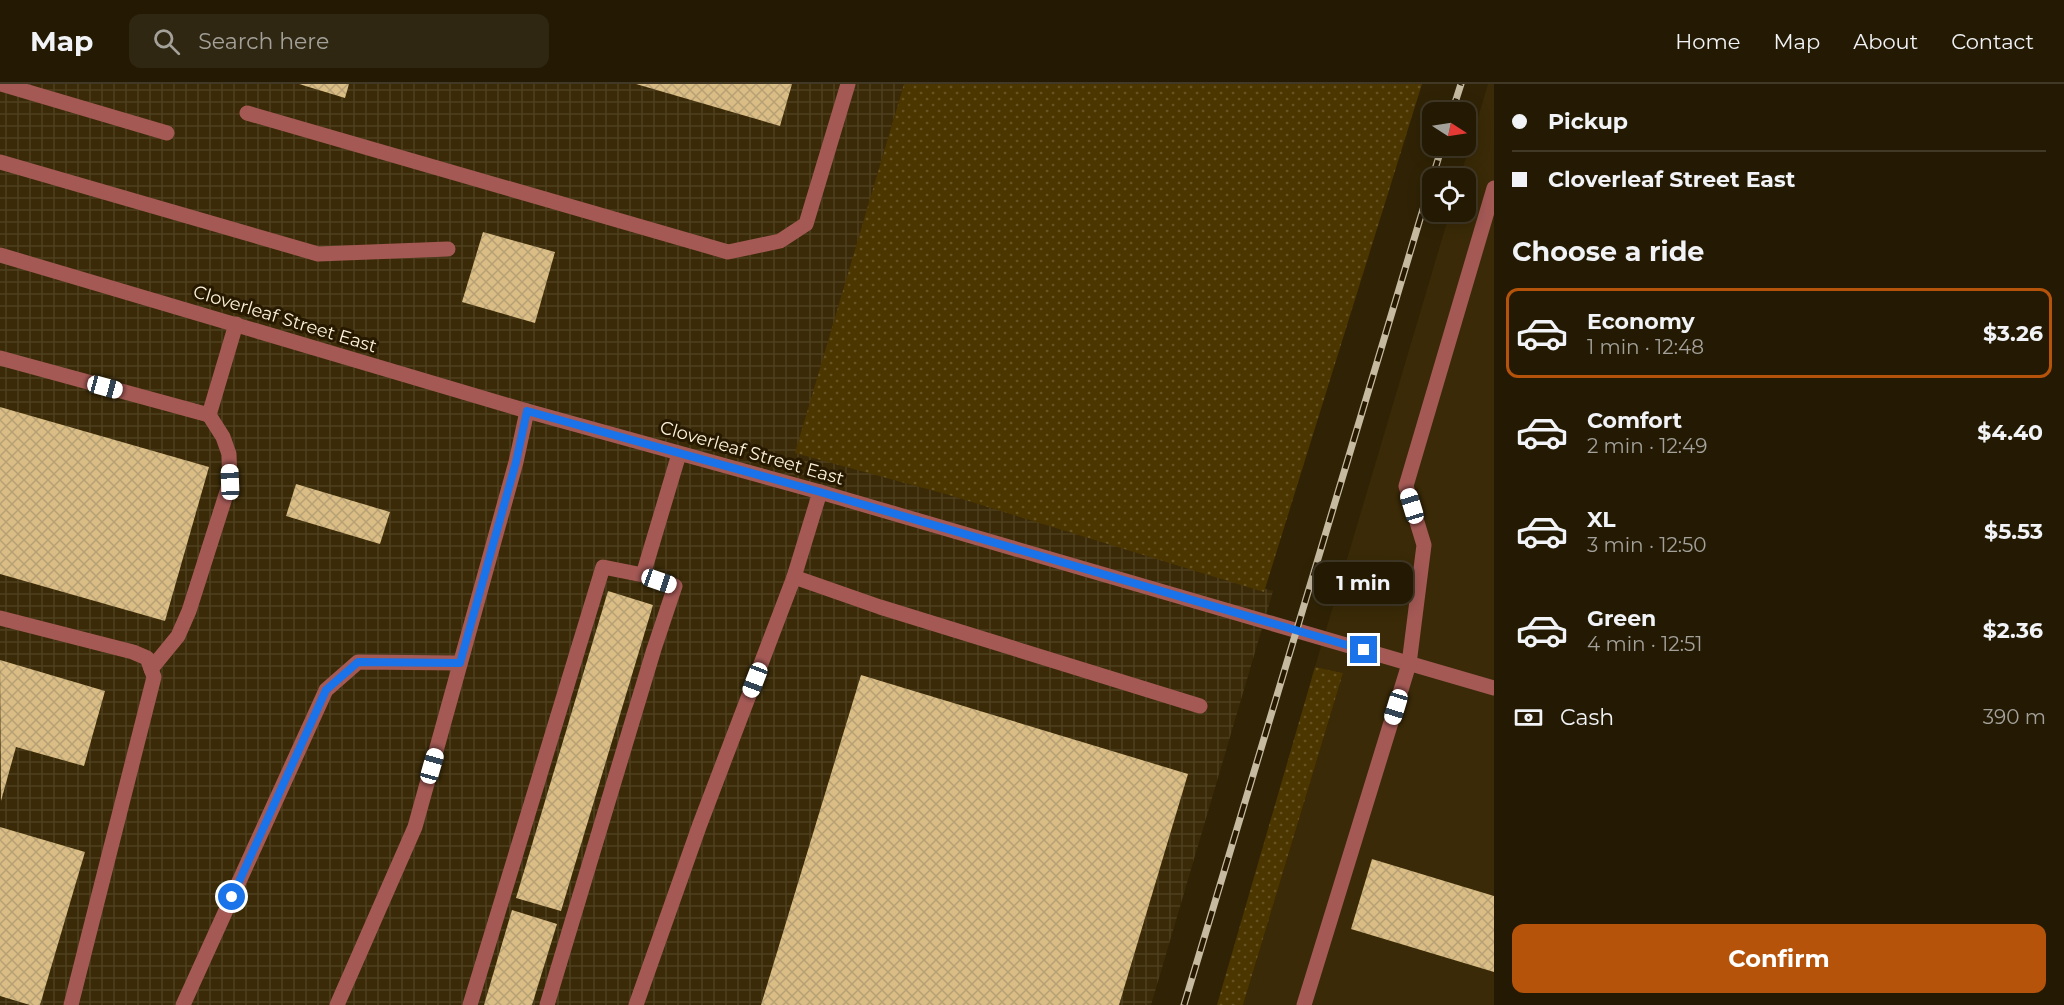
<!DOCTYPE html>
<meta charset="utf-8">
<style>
:root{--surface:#241a04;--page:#302713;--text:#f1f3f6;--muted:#a3a19a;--line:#413826;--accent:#b45309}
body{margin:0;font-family:Montserrat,sans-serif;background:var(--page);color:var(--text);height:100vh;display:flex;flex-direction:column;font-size:22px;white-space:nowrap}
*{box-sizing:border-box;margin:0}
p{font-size:20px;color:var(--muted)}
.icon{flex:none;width:33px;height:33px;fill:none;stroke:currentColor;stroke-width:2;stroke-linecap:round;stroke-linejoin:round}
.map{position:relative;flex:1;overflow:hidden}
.drawer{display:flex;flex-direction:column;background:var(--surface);width:570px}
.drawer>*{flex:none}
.hud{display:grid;align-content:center;height:132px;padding:0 18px;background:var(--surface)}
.needle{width:39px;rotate:102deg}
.controls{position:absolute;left:1422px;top:18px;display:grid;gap:12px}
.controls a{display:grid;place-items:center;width:54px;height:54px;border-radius:12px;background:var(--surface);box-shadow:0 3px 15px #0003,0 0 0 2px var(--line);font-size:30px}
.end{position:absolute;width:27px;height:27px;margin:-14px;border:8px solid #1a73e8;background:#fff;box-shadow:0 0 0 3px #fff}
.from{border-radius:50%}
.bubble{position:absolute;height:42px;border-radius:12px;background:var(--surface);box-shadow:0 3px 15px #0003,0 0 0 2px var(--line);font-size:20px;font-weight:700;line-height:42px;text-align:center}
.car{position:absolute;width:18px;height:36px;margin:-18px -9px;border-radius:8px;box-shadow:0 0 4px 2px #0007;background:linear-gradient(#fff 24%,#345 0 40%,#fff 0 76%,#345 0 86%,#fff 0)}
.hud b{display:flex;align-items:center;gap:21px;height:57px;font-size:22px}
.hud b+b{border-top:2px solid var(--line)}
.hud i{width:15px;height:15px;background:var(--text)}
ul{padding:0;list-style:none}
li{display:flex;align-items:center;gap:18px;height:90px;margin:0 12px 9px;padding:0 6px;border:3px solid transparent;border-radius:12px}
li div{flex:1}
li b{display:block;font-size:22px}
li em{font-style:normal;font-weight:700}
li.active{border-color:var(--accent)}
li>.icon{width:54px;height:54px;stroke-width:1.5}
h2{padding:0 18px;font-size:27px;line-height:72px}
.pay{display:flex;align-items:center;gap:15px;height:66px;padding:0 18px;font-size:22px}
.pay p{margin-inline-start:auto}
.button{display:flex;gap:12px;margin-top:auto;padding:12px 18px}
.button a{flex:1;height:69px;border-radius:12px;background:var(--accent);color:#fff;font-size:24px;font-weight:700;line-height:69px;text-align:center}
header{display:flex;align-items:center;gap:36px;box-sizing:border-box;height:84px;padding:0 30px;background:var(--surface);border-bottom:2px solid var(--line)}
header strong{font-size:28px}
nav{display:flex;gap:33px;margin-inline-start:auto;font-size:21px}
.search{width:420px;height:54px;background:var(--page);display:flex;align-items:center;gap:15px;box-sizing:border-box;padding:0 21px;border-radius:12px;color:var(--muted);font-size:22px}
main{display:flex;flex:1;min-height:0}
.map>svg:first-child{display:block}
.built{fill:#3a2a07}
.industrial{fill:url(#industrial-grid)}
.grass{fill:url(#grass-dots)}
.building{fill:url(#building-cross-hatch)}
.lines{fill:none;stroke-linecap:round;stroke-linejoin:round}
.minor{stroke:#a45955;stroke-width:15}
.rail-casing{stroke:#c6baa1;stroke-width:7}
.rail{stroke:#261900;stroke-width:4.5;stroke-dasharray:14;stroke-linecap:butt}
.route{stroke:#1a73e8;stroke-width:8}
.labels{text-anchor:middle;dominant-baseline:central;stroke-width:6;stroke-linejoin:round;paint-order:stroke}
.street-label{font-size:18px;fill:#fdf2db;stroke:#261900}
</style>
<header>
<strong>Map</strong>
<div class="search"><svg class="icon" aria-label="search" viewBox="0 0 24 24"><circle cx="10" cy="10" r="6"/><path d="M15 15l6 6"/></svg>Search here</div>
<nav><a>Home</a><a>Map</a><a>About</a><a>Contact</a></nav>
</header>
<main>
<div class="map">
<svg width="1494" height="921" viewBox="0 0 1494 921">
<defs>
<pattern id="industrial-grid" width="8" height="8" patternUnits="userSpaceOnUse" patternTransform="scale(1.5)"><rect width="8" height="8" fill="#3a2a07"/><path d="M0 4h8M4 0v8" fill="none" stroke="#4e3f1f"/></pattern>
<pattern id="grass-dots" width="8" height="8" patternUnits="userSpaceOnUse" patternTransform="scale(1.5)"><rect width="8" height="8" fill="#4c3600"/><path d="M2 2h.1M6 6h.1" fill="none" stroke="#675425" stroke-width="1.8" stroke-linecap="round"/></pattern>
<pattern id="building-cross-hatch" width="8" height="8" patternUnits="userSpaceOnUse" patternTransform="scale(1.5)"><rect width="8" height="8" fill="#dabd85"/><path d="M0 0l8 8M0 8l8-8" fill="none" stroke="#b6a074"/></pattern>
</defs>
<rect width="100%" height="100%" fill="#302305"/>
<polygon class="built" points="1488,0 1494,0 1494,921 1243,921 1343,589 1315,583 1450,128 1466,128 1466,94 1460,94"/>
<polygon class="industrial" points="0,0 904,0 796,368 949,411 1273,507 1151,921 0,921"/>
<g class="grass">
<polygon points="904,0 1422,0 1264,508 949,411 795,369"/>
<polygon points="1315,583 1343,589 1243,921 1217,921"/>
</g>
<g class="building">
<polygon points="299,0 349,0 345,14"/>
<polygon points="636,0 792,0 780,42"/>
<polygon points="483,148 555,168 535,239 462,218"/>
<polygon points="0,323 209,383 165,537 0,490"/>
<polygon points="296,400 390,428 380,460 286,432"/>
<polygon points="608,507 653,521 561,827 516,814"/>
<polygon points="0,576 105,607 84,682 16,663 1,717"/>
<polygon points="861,591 1188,690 1119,921 761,921"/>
<polygon points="0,743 85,768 40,921 30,921 0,912"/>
<polygon points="1372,775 1494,812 1494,888 1351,845"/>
<polygon points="512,826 557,840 532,921 484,921"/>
</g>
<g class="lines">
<g class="minor">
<polyline points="1,0 167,49"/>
<polyline points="247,29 728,168 780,157 806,140 848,0"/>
<polyline points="0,78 318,170 448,165"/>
<polyline points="0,171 527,327 820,408 1494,604"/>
<polyline points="0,274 209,331 236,240"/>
<polyline points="794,493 880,523 1200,622"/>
<polyline points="0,534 133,568 147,574 154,593 71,921"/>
<polyline points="151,585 178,552 189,527 230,398 229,370 223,353 209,331"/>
<polyline points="183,921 326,606 358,578 460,579"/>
<polyline points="337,921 415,743 516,378 527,327"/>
<polyline points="470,921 603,483 643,491"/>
<polyline points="547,921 654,565 675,502 643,491 679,370"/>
<polyline points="636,921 700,740 794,493 820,408"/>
<polyline points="1304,921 1409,580 1424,461 1406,402 1494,104"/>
</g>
<g class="rail-casing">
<g id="rail">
<polyline points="1452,28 1461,0"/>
<polyline points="1184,921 1442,62"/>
</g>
</g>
<use href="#rail" class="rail"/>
</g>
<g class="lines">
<polyline class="route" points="232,813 326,606 358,578 460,579 516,378 527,327 820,408 1364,566"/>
</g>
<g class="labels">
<g class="street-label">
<text transform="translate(285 235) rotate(17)">Cloverleaf Street East</text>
<text transform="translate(752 369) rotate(16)">Cloverleaf Street East</text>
</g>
</g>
</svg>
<div class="controls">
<a><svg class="needle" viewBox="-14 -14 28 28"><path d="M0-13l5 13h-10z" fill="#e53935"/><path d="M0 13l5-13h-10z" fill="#a3a19a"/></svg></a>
<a><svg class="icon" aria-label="locate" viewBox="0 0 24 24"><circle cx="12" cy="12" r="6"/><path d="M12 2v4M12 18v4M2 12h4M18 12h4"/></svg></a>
</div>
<i class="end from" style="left:232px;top:813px"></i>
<i class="end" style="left:1364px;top:566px"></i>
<div class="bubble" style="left:1314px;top:478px;width:99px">1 min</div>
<i class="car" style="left:105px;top:303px;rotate:105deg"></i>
<i class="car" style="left:230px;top:398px;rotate:358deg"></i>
<i class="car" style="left:1412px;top:422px;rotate:343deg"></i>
<i class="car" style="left:659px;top:497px;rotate:109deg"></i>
<i class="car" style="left:755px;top:596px;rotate:201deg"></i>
<i class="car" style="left:1396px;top:623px;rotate:197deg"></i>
<i class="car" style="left:432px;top:682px;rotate:16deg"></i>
</div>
<section class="drawer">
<div class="hud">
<b><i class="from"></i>Pickup</b>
<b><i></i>Cloverleaf Street East</b>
</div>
<h2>Choose a ride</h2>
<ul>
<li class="active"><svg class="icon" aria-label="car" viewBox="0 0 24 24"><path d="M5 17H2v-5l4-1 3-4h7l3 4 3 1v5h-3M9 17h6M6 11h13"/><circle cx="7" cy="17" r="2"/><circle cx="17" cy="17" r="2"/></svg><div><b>Economy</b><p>1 min · 12:48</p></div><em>$3.26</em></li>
<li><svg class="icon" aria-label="car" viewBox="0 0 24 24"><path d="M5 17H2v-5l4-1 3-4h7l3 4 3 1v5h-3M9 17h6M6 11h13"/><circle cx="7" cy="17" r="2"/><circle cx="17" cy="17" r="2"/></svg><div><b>Comfort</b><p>2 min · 12:49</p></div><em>$4.40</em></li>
<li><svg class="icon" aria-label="car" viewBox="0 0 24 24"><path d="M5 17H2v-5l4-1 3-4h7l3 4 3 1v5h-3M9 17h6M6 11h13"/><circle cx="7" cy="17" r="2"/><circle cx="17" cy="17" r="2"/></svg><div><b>XL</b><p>3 min · 12:50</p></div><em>$5.53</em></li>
<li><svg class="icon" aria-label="car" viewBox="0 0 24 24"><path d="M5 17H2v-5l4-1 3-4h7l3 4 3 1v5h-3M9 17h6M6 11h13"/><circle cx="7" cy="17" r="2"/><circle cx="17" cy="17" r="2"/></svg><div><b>Green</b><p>4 min · 12:51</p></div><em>$2.36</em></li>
</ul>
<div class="pay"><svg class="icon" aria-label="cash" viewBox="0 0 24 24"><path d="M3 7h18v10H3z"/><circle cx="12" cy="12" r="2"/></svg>Cash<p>390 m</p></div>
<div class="button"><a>Confirm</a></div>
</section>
</main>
